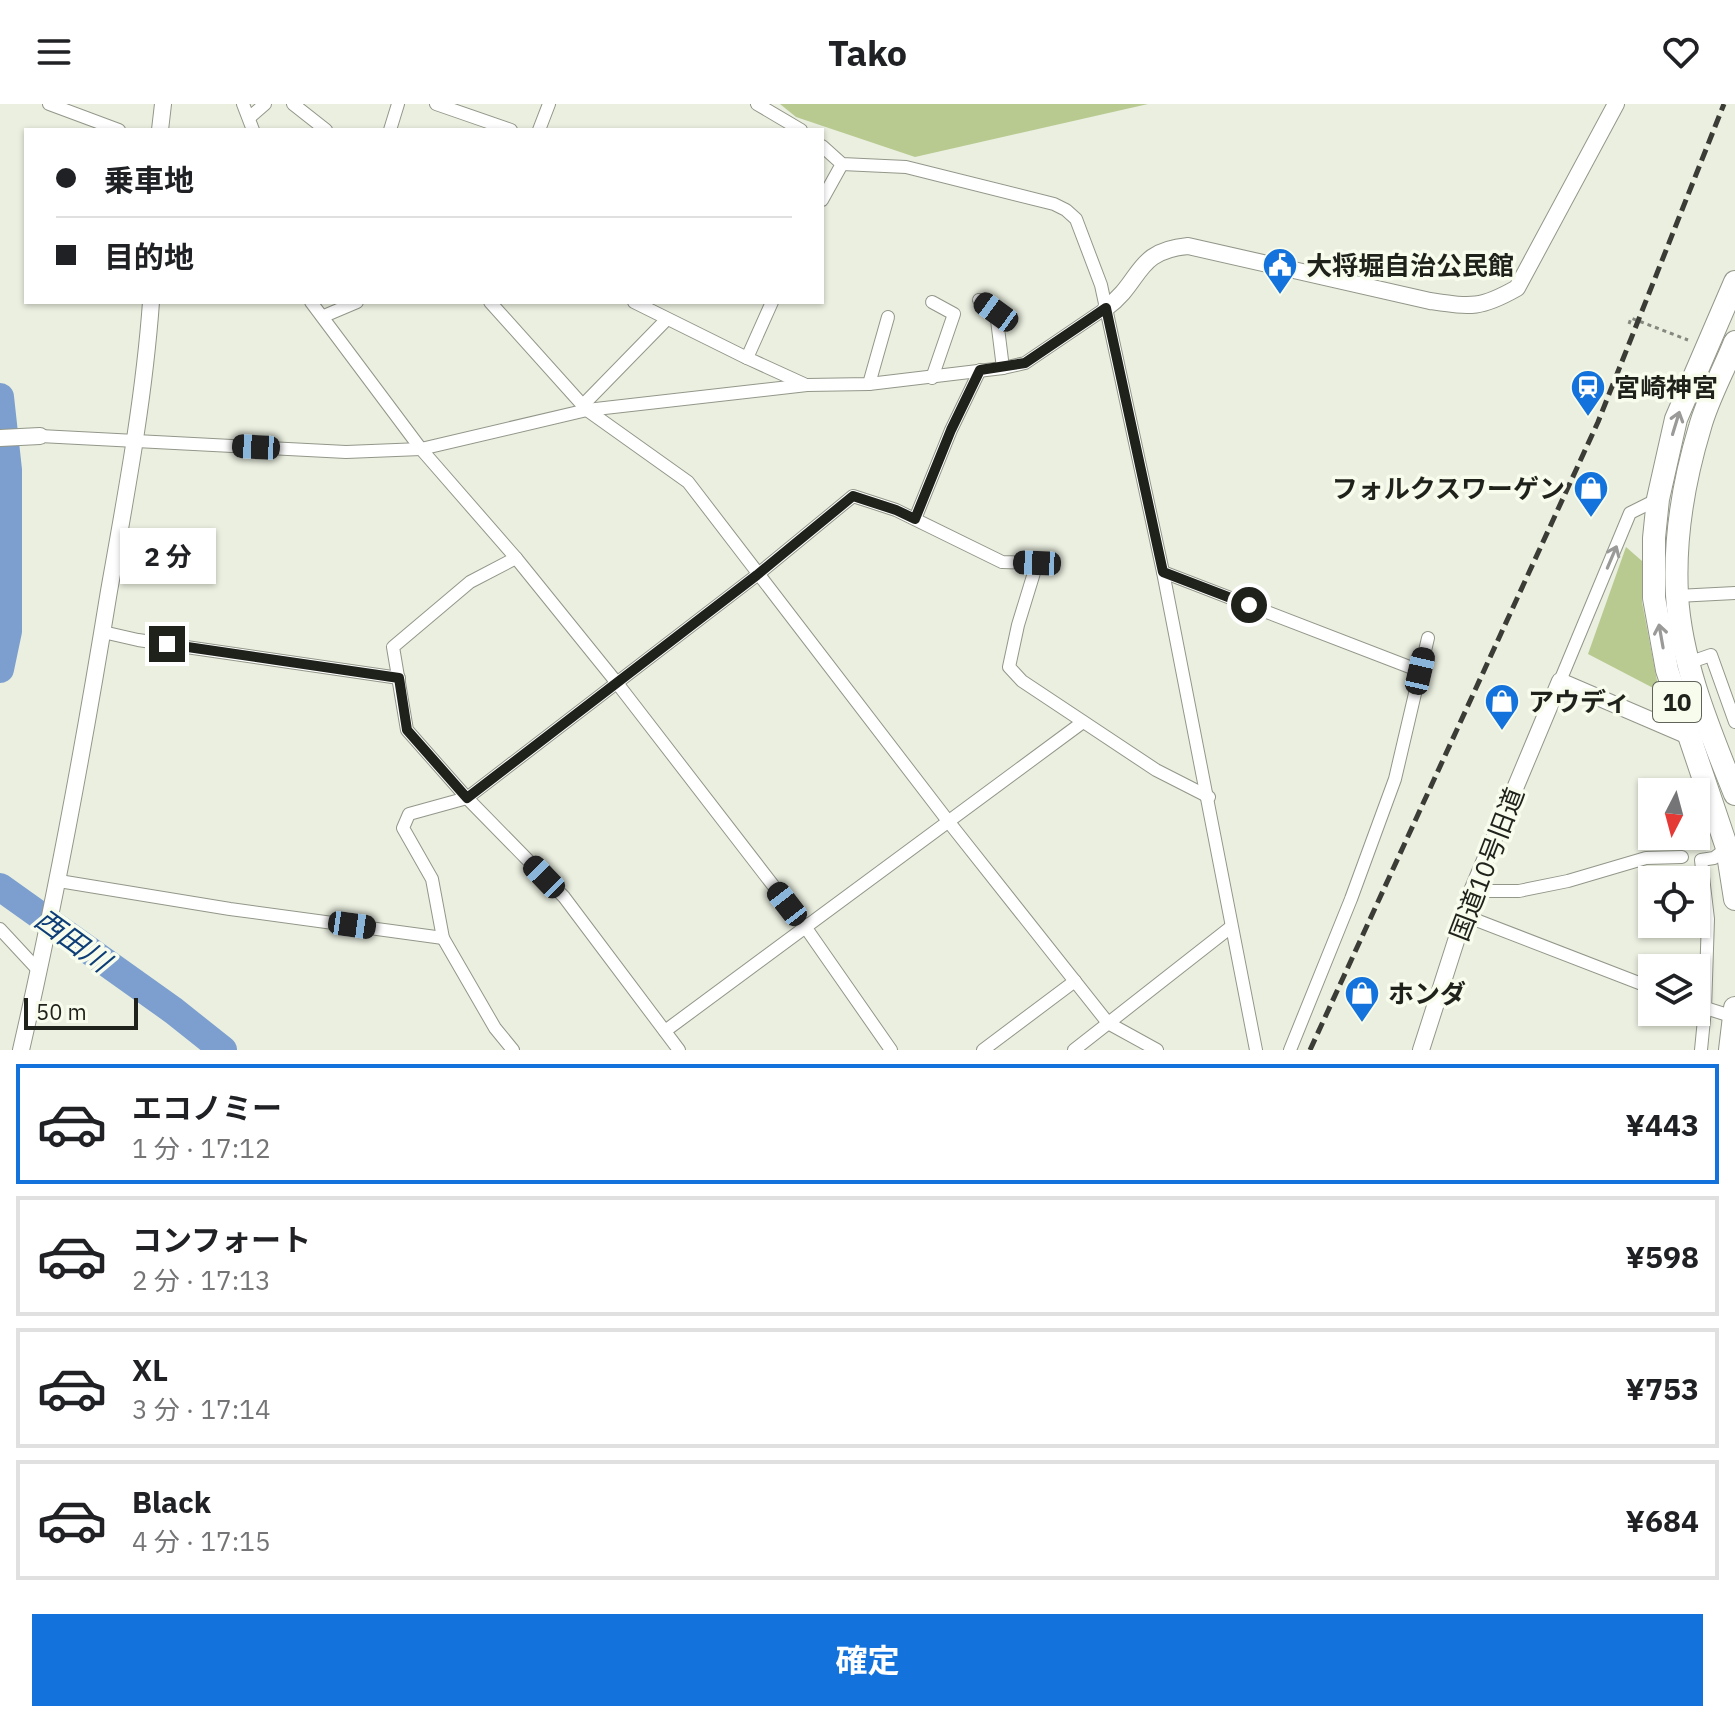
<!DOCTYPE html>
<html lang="ja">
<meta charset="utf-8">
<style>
:root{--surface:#fff;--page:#f2f2f2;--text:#202124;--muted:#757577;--line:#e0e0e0;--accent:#1372db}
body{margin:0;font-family:"IBM Plex Sans","Noto Sans JP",sans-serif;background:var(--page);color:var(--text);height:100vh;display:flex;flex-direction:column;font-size:30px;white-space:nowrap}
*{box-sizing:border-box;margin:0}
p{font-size:26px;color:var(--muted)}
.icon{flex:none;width:44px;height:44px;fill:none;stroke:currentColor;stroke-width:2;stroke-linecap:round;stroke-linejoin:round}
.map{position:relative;height:946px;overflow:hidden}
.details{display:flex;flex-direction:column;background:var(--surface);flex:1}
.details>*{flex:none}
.top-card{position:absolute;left:24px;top:24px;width:800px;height:176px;border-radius:0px;box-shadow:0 2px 6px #0004;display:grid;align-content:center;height:176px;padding:0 32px;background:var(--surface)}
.needle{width:52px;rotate:186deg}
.controls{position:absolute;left:1638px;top:674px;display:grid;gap:16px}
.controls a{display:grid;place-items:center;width:72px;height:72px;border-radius:0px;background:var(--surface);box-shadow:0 2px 6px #0004;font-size:40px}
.scale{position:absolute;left:24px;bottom:20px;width:114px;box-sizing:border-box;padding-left:8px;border:4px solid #1f211b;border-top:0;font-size:22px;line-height:28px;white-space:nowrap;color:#1f211b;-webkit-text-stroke:6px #f7fced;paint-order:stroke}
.end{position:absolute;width:36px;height:36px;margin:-18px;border:10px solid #1f211b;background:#fff;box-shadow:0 0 0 4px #fff}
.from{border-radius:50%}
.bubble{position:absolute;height:56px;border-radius:0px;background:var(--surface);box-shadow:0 2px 6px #0004;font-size:26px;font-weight:700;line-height:56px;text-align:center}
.car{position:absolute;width:24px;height:48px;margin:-24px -12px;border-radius:10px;box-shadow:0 0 6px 2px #0007;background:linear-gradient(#222 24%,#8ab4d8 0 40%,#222 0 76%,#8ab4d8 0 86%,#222 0)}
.top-card b{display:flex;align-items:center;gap:28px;height:76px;font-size:30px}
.top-card b+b{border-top:2px solid var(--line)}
.top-card i{width:20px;height:20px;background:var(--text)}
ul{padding:14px 0 0;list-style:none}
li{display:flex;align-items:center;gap:24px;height:120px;margin:0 16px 12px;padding:0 16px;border:4px solid var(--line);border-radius:0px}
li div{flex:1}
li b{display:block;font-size:30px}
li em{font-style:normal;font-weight:700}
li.selected{border-color:var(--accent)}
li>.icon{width:72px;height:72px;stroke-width:1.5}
.button{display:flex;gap:16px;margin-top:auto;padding:16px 32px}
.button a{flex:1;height:92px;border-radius:0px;background:var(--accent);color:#fff;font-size:32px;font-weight:700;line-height:92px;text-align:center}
header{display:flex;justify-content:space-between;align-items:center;height:104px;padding:0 32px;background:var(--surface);font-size:36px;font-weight:700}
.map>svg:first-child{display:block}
.green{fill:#b8ca90}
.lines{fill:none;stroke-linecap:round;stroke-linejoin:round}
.river{stroke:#7c9fcf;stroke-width:28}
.minor-casing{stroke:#929789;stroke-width:14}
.tertiary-casing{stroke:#929789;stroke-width:18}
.trunk-casing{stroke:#929789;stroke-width:24}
.path{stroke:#85887e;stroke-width:3;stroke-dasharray:4 4;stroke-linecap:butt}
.minor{stroke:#fff;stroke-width:12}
.tertiary{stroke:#fff;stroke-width:16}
.trunk{stroke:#fff;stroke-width:22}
.rail{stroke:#3a3c35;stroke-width:5;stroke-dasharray:12 6;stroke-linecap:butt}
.oneway{stroke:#9a9b98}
.route{stroke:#1f211b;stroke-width:10}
.labels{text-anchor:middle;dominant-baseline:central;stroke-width:7;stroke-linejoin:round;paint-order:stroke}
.shield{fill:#f7fced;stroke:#60635a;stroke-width:2}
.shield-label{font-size:24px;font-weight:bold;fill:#1f211b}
.poi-label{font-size:26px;font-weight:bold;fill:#1f211b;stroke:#f7fced;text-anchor:start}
.street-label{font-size:26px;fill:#1f211b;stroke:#f7fced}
.water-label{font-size:28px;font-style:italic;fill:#0d3e77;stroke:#f7fced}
</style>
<header><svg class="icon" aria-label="menu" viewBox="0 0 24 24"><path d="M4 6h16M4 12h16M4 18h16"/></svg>Tako<svg class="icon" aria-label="heart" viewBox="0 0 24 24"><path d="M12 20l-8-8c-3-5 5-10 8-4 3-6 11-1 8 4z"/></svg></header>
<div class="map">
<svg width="1735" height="946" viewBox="0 0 1735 946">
<rect width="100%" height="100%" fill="#eaefe0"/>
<g class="green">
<polygon points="780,0 1148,0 915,53 796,13"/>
<polygon points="1626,443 1642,457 1642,498 1659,587 1588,550"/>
</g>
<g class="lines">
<g class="river">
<polyline points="0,293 8,366 8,527 0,565"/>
<polyline points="0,783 174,907 223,946"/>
</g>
<g class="minor-casing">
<g id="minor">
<polyline points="49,0 119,26"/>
<polyline points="243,0 253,26"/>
<polyline points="293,0 326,26"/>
<polyline points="436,0 511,26"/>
<polyline points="757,0 801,26"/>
<polyline points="250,13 265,0"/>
<polyline points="390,26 398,0"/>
<polyline points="539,26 549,0"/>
<polyline points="822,42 842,60 906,63 1054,100 1066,106 1076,115 1101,181 1163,468 1256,946"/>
<polyline points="822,96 842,60"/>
<polyline points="979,196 996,208 1003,264"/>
<polyline points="311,198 421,345 516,454 617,579 806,824 891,946"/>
<polyline points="490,198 587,306 688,378 948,717 1108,919 1157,946"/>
<polyline points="634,198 747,254"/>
<polyline points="772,198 747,254 804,280"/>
<polyline points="932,198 954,210 932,274"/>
<polyline points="324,212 357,198"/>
<polyline points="869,280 888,213"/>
<polyline points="583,301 666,216"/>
<polyline points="40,332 346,348 421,345 587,306 807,281 869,280 1003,264 1025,259 1106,204"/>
<polyline points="915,415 951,326 980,266"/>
<polyline points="516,454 470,478 393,543 407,626 467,694 564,793 679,946"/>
<polyline points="1163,468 1420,567"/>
<polyline points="1677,492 1735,489"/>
<polyline points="103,528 138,536 399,574"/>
<polyline points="1688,559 1711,551 1735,618"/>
<polyline points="1560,577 1630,409 1658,395"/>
<polyline points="59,777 230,805 443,834"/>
<polyline points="1472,787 1519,787 1568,777 1646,754 1682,753"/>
<polyline points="1463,811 1652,884"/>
<polyline points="0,825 39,867"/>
<polyline points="1696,901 1734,913"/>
<polyline points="665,927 1083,618"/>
<polyline points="513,946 495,924 443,834 432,775 403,724 409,710 467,694 757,471 853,392 896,406 1002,458 1037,459 1018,521 1009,563 1022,577 1156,666 1209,693"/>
<polyline points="983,946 1075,877"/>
<polyline points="1074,946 1231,823"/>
<polyline points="1290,946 1351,795 1395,675 1428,534"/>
<polyline points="1701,946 1705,905 1708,815 1701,756 1714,754 1727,744"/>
</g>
</g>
<g class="tertiary-casing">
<g id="tertiary">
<polyline points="160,26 163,0"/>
<path d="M1106 204C1143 177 1134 147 1188 142L1430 197C1471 203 1480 205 1517 184L1616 0"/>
<polyline points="0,334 40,332"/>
<path d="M21 946C56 794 84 641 109 487 126 391 144 295 151 198"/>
<polyline points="1421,946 1472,787 1560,577 1695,635"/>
</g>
</g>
<g class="trunk-casing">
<g id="trunk">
<polyline points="1735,178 1676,315 1658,395 1654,434 1654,494 1667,566 1727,744 1735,795"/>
<path d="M1735 238C1724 266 1708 294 1700 323 1684 376 1674 435 1677 491 1681 560 1710 627 1735 690"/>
<polyline points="1730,946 1735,904"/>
</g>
</g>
<polyline class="path" points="1629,220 1631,214 1688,236"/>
<use href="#minor" class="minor"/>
<use href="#tertiary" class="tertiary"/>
<use href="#trunk" class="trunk"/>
<polyline class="rail" points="1310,946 1598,318 1724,0"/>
</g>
<defs><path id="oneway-shaft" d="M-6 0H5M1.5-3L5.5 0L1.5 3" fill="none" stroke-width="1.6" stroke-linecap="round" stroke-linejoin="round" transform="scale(2)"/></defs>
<g class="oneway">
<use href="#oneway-shaft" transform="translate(1676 319) rotate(-73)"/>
<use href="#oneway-shaft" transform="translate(1612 453) rotate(-67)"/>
<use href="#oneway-shaft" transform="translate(1661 532) rotate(-100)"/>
</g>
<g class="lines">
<polyline class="route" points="167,540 399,574 407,626 467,694 757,471 853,392 896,406 915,415 951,326 980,266 1025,259 1106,204 1163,468 1249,501"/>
</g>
<defs>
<g id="civic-pin" transform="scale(1.8)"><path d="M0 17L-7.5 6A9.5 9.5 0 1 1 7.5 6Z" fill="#1372db" stroke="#f7fced"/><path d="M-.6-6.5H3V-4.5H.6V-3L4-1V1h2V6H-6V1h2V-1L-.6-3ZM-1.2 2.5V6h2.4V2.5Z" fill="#fff"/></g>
<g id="station-pin" transform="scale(1.8)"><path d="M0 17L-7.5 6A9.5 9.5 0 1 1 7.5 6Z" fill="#1372db" stroke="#f7fced"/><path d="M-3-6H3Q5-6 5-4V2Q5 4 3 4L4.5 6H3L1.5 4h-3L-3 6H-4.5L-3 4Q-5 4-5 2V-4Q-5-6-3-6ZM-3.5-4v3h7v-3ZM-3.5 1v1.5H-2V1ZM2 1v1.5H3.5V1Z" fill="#fff"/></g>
<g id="shop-pin" transform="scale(1.8)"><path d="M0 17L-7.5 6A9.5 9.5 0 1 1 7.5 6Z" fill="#1372db" stroke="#f7fced"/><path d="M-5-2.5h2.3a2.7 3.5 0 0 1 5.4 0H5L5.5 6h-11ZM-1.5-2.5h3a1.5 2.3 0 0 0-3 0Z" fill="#fff"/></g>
</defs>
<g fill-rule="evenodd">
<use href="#civic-pin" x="1280" y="161"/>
<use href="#station-pin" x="1588" y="283"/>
<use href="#shop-pin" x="1591" y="384"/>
<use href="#shop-pin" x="1502" y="597"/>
<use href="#shop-pin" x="1362" y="889"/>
</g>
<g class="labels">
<rect class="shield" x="1653" y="578" width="48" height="40" rx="6"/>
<g class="shield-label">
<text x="1677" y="598">10</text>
</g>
<g class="poi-label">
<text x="1306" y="161">大将堀自治公民館</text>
<text x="1614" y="283">宮崎神宮</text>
<text x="1565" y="384" text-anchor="end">フォルクスワーゲン</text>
<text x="1528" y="597">アウディ</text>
<text x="1388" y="889">ホンダ</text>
</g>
<g class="street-label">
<text transform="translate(1486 760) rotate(-69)">国道10号旧道</text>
</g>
<g class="water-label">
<text transform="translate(73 836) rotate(36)">西田川</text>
</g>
</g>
</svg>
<div class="controls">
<a><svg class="needle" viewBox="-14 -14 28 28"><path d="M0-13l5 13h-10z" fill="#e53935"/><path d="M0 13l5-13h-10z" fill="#757577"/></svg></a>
<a><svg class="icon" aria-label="locate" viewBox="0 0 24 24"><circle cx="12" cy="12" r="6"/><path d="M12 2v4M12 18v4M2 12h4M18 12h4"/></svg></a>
<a><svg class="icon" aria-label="layers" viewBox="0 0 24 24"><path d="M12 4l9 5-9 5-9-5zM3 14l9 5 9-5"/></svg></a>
</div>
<div class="scale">50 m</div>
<i class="end from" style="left:1249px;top:501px"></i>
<i class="end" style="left:167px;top:540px"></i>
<div class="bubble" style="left:120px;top:424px;width:96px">2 分</div>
<i class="car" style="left:996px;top:208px;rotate:306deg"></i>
<i class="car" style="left:256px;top:343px;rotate:273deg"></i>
<i class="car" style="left:1037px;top:459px;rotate:272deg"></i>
<i class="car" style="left:1420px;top:567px;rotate:13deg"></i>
<i class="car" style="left:544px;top:773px;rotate:316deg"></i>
<i class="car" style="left:787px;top:800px;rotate:322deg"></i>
<i class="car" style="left:352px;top:821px;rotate:98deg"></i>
<div class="top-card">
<b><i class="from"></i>乗車地</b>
<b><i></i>目的地</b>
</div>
</div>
<section class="details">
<ul>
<li class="selected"><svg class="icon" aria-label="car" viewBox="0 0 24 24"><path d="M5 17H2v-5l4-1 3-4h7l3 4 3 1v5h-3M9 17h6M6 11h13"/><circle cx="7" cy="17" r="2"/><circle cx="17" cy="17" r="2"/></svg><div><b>エコノミー</b><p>1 分 · 17:12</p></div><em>¥443</em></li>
<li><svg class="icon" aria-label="car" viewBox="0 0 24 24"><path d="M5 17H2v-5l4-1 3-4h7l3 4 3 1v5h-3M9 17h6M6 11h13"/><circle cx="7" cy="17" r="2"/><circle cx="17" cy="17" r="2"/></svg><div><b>コンフォート</b><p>2 分 · 17:13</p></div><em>¥598</em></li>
<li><svg class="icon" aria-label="car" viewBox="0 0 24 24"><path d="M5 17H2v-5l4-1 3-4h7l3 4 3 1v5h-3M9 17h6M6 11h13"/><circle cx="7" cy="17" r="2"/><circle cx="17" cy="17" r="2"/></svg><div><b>XL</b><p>3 分 · 17:14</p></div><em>¥753</em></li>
<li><svg class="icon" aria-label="car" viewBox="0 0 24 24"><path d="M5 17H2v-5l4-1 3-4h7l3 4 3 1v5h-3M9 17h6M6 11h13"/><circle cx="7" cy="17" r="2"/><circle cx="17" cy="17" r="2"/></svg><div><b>Black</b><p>4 分 · 17:15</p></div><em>¥684</em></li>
</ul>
<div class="button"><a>確定</a></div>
</section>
